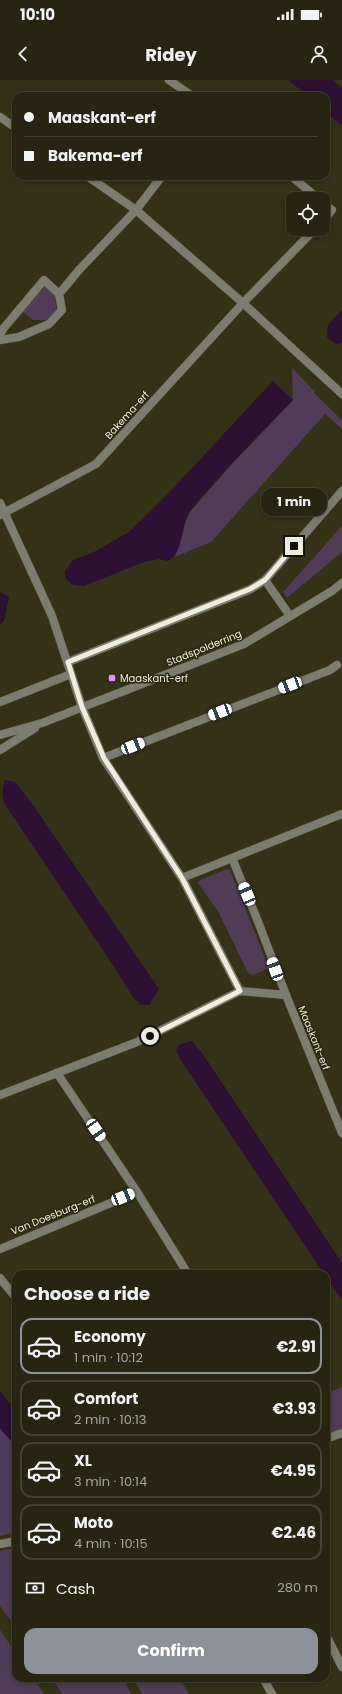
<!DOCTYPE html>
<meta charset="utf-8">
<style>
:root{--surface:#272511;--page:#2f2d1a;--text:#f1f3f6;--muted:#a4a59f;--line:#434231;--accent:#8c9099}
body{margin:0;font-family:Poppins,sans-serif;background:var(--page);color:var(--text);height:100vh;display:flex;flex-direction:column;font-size:15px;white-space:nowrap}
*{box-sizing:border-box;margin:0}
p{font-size:13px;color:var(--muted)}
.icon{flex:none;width:22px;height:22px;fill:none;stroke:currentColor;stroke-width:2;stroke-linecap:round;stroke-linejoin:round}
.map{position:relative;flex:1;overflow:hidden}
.side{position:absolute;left:12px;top:1190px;width:318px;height:412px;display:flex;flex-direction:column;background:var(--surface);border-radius:12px;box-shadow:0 2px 6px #0003,0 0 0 1px var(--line)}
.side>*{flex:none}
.banner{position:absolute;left:12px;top:12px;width:318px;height:88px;border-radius:12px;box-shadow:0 2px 6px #0003,0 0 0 1px var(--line);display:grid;align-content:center;height:88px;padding:0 12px;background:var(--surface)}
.controls{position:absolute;left:286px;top:112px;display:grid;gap:8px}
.controls a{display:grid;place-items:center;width:44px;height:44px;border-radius:8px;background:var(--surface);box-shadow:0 2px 6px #0003,0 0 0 1px var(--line);font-size:20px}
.end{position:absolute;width:18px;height:18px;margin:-9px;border:5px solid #eeeddd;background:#111;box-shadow:0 0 0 2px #111}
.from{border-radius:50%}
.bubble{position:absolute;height:28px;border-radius:12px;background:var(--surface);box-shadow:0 2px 6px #0003,0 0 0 1px var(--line);font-size:13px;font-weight:700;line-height:28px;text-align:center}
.car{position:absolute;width:12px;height:24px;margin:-12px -6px;border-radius:5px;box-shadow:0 0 3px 1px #0007;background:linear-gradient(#fff 24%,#345 0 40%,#fff 0 76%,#345 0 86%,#fff 0)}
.banner b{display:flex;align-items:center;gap:14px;height:38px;font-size:15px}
.banner b+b{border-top:1px solid var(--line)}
.banner i{width:10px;height:10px;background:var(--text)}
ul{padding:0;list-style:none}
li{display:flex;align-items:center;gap:12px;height:56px;margin:0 8px 6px;padding:0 4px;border:2px solid var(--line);border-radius:12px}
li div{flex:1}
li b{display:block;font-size:15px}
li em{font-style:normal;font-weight:700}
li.selected{border-color:var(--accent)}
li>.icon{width:36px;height:36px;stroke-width:1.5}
h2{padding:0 12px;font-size:18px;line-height:48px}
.pay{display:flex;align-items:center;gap:10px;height:44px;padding:0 12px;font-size:15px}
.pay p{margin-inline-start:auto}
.button{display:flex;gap:8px;margin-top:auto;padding:8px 12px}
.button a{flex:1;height:46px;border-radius:12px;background:var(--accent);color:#fff;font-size:16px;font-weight:700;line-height:46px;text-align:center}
.status{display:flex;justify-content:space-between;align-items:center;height:28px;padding:0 20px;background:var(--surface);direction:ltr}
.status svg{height:11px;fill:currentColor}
header{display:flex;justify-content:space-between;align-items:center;height:52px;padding:0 12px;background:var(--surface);font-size:18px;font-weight:700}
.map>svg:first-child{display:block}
.green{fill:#513b56}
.water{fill:#2d1034}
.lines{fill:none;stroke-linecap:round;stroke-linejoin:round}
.pedestrian-casing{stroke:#524f37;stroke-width:9}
.minor-casing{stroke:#524f37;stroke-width:9}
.tertiary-casing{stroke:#524f37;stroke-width:9}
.pedestrian{stroke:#7c7c6f;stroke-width:8}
.minor{stroke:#7c7c6f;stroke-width:8}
.tertiary{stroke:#7c7c6f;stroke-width:8}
.route{stroke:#eeeddd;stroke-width:5}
.poi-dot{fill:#e98efe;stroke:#2a270d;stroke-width:1.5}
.labels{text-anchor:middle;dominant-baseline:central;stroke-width:3;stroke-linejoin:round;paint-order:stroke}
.street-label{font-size:10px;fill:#eeeddd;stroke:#2a270d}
.poi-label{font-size:10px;fill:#eeeddd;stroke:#2a270d;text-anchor:start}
</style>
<div class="status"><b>10:10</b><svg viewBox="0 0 49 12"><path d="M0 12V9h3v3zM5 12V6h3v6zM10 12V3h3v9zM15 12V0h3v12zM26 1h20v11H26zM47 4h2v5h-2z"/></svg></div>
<header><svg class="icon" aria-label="back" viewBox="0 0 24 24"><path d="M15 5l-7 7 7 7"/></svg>Ridey<svg class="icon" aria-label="person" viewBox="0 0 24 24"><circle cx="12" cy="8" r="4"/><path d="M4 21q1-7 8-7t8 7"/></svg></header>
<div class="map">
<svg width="342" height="1614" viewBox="0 0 342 1614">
<rect width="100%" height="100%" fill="#343117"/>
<g class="green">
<polygon points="44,206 55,215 57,231 49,240 33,240 22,231"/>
<polygon points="292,288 315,312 314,313 342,340 342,349 325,334 211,462 175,477 179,465 183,447 190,432 232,384 293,320"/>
<polygon points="342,446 342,472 287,518 283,512"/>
<polygon points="227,789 230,790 269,888 253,895 248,893 219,833 198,803 200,800"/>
<polygon points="342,1307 342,1352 326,1359 326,1314"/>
<polygon points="0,1348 16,1367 16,1452 0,1456"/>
<polygon points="16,1468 16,1548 0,1526 0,1471"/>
<polygon points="0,1550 16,1573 16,1598 33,1598 44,1614 0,1614"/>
<polygon points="52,1598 123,1598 131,1614 62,1614"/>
<polygon points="133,1598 180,1598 189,1614 142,1614"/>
</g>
<g class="water">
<polygon points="288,0 333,0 342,8 342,46 326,32 326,16 308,16"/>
<polygon points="342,230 342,263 336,264 327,257 328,245"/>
<path d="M273 301 293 320C268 346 242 372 217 400 208 410 197 421 190 432 180 447 184 472 168 481L159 479 144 482 84 506 73 505 65 498V491L73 480 94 472 129 452 166 416Z"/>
<polygon points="1,512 9,517 4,541 0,545 0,513"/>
<path d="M5 700 15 702 31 722 159 909 149 925H141L133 917 109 879 12 735C3 722 0 715 5 700Z"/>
<polygon points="192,961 202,973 342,1183 342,1220 326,1197 326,1194 324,1194 180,979 176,970 180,964"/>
<polygon points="0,1311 16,1331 16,1367 0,1348"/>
</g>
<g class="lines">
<g class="pedestrian-casing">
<g id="pedestrian">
<polyline points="0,255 3,249 44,200 59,214"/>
<polyline points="0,260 19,257 49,244 62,230 59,214 79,190"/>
</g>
</g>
<g class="minor-casing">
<g id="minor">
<polyline points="169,0 192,16"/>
<polyline points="0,37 16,48"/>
<polyline points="87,96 136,130 243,223 342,314"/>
<polyline points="291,96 319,119"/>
<polyline points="323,123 332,130 323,141"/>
<polyline points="79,190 136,130 162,96"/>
<polyline points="0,423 52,536 82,627 103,678 182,798 240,911"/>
<polyline points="0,435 96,384 243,223 315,149"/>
<polyline points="265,500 290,536"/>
<polyline points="68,582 251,509 265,500 342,411"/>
<polyline points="0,622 71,594"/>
<polyline points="103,678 330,590 337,585"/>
<polyline points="232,778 257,839 286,915"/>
<polyline points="182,798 342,734"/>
<polyline points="57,993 137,1112 188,1194"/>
<polyline points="0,1015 137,962 240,911 286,915 342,1053"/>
<polyline points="0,1169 137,1112"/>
<polyline points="0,1198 16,1218"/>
<polyline points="326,1359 342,1353"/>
<polyline points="0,1464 16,1461"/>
<polyline points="326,1555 342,1587"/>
<polyline points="263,1598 272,1614"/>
</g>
</g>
<g class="tertiary-casing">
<g id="tertiary">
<polyline points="0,655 42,643 244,564 332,511 342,503"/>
<polyline points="0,670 35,648"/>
</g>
</g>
<use href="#pedestrian" class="pedestrian"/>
<use href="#minor" class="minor"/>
<use href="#tertiary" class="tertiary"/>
</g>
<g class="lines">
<polyline class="route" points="150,956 240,911 182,798 104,678 82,627 68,582 250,509 265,500 294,466"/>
</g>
<rect class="poi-dot" x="108" y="594" width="8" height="8" rx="2"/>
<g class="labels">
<g class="street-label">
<text transform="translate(127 335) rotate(-48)">Bakema-erf</text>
<text transform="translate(204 568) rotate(-22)">Stadspolderring</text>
<text transform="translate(314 958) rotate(68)">Maaskant-erf</text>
<text transform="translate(53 1135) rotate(-22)">Van Doesburg-erf</text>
</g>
<g class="poi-label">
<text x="120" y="598">Maaskant-erf</text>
</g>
</g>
</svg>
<div class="controls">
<a><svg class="icon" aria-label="locate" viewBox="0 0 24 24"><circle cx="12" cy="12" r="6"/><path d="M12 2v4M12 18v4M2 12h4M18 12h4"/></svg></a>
</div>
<i class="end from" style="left:150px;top:956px"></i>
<i class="end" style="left:294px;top:466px"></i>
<div class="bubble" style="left:261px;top:408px;width:66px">1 min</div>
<i class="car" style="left:290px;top:605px;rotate:249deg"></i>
<i class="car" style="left:220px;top:632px;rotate:249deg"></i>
<i class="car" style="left:133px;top:666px;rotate:69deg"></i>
<i class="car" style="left:247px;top:814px;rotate:337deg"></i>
<i class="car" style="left:275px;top:889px;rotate:340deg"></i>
<i class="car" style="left:96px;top:1050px;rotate:146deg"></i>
<i class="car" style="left:123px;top:1117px;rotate:68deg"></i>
<div class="banner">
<b><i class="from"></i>Maaskant-erf</b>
<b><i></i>Bakema-erf</b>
</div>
<section class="side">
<h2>Choose a ride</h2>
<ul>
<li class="selected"><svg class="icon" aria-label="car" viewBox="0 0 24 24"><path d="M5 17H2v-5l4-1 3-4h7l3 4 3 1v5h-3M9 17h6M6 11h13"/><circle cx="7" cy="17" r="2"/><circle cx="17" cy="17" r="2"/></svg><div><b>Economy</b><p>1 min · 10:12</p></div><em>€2.91</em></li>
<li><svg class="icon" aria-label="car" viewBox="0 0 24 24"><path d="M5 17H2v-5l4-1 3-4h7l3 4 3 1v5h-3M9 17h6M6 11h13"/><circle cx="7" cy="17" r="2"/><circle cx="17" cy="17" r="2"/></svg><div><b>Comfort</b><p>2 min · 10:13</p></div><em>€3.93</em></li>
<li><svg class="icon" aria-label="car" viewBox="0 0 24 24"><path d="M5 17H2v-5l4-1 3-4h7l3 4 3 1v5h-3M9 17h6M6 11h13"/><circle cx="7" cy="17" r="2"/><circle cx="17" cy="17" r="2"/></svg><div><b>XL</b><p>3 min · 10:14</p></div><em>€4.95</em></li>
<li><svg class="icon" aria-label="car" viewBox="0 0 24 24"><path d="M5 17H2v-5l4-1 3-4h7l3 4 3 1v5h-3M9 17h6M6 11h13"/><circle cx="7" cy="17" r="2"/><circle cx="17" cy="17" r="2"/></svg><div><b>Moto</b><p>4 min · 10:15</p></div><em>€2.46</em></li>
</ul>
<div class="pay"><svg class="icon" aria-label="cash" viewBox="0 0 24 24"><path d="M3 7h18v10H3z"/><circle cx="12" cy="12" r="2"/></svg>Cash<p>280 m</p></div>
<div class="button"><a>Confirm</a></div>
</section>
</div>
